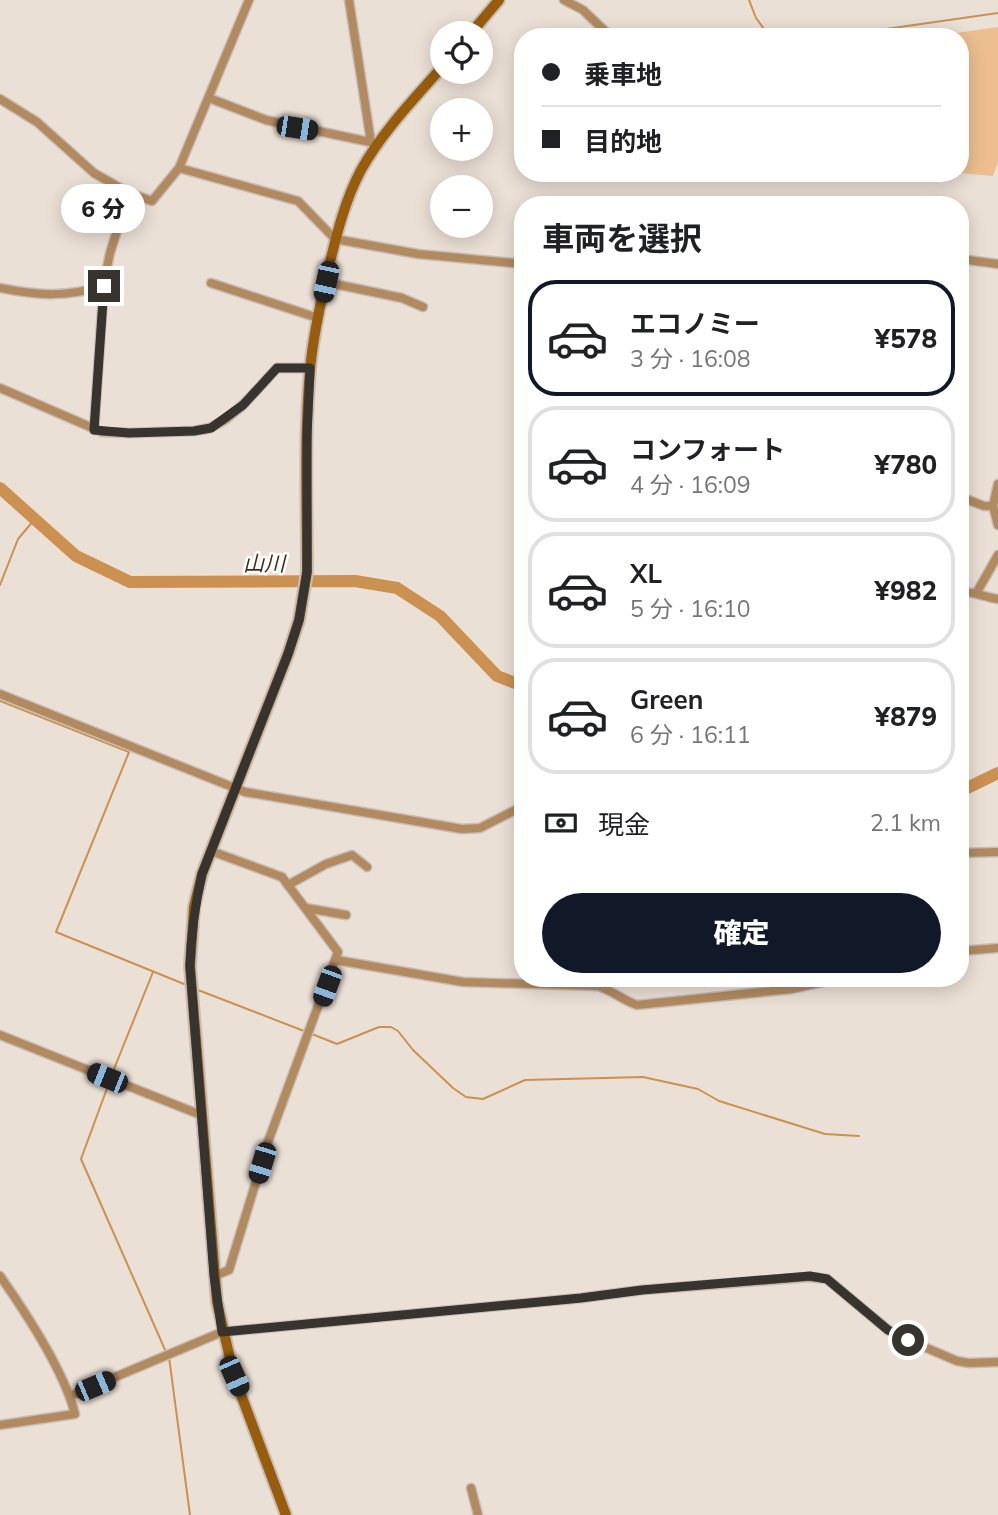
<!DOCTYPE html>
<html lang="ja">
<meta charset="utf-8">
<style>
:root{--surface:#fff;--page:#f6f6f6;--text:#202124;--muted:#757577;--line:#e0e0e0;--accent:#111827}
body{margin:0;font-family:Mulish,"Noto Sans JP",sans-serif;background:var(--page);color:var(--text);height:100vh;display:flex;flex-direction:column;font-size:26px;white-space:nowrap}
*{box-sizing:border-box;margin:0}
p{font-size:23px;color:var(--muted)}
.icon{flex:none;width:38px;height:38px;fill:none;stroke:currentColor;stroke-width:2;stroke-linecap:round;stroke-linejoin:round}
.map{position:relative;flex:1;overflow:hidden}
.details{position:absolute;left:514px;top:196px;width:455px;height:791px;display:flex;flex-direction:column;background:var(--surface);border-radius:28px;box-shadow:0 4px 18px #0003}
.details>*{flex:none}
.guide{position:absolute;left:514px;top:28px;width:455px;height:154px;border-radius:28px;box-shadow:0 4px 18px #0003;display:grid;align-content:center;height:154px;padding:0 28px;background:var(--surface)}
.controls{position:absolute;left:430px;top:21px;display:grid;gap:14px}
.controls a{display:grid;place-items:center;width:63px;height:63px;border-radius:50%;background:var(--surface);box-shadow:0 4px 18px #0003;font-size:35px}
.end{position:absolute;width:32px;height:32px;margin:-16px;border:9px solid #37332f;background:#fff;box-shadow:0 0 0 4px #fff}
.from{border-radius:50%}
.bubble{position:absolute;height:49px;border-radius:24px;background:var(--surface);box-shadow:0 4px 18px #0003;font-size:23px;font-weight:800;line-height:49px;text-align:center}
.car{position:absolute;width:21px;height:42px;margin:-21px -10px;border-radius:9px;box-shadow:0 0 5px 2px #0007;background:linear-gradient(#222 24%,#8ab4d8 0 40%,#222 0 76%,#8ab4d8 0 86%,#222 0)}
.guide b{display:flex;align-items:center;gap:24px;height:66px;font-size:26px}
.guide b+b{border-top:2px solid var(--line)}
.guide i{width:18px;height:18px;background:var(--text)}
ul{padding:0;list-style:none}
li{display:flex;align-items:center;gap:21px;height:116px;margin:0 14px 10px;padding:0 14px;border:4px solid var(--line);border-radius:28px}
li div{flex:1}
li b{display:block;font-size:26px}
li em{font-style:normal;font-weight:800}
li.on{border-color:var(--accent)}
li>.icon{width:63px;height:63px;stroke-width:1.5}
h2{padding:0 28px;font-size:32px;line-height:84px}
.pay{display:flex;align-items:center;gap:18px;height:77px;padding:0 28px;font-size:26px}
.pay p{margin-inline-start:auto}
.primary-button{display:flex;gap:14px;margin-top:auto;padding:14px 28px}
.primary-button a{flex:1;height:80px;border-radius:42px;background:var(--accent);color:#fff;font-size:28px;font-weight:800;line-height:80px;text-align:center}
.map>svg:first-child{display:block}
.green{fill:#edbf90}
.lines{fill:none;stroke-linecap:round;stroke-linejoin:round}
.stream{stroke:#cb9151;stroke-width:2}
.river{stroke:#cb9151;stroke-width:12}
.street-casing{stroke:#c7bdb5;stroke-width:11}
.secondary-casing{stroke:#c7bdb5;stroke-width:14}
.street{stroke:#b28a60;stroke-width:8}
.secondary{stroke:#975d0c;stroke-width:10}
.route{stroke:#37332f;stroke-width:9}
.labels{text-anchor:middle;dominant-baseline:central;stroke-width:5;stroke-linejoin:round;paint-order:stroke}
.water-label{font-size:21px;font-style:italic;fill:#442b10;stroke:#fff}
</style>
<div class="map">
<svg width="998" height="1515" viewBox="0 0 998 1515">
<rect width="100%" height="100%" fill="#ebe0d6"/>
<polygon class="green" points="998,27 998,162 993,176 961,173 961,37 928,37"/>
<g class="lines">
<g class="stream">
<polyline points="749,0 756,18 770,37"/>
<polyline points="830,37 998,13"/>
<polyline points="0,585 18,539 34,520"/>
<polyline points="0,701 129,752 56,932 184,984"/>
<polyline points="198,990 304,1031"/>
<polyline points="312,1034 337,1044 379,1027 391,1027 398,1031 413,1050 453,1088 466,1097 483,1099 525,1080 643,1077 698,1089 719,1101 825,1134 859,1136"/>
<polyline points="112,1074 153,972"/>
<polyline points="109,1083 81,1159 166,1352"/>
<polyline points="169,1357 190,1515"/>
</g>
<g class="river">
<polyline points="0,488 76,556 130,582 355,581 397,588 440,616 497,676 523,686"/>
<polyline points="961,791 998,773"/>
</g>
<g class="street-casing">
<g id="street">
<polyline points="349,0 371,142"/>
<polyline points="564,0 583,10 609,35 615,37"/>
<polyline points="209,98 266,120 370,142 376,146"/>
<polyline points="0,99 37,122 94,173 129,193 152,201 179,168 249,0"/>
<polyline points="179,168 298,201 335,239 418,254 523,264"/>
<polyline points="961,259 998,264"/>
<polyline points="325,282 402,298 423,307"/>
<polyline points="211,283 318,318"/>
<path d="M0 288C39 296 66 297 104 286"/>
<polyline points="0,388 102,432 129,433 194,431 210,428 225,420 243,405 277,368 310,368"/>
<polyline points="94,430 104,282 110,253 129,193"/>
<polyline points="961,497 984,506 993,506 998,484"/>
<polyline points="993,506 998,525"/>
<path d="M961 592C978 592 983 597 998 599"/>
<polyline points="977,592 998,555"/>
<polyline points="0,694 245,792 462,829 480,828 523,806"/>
<polyline points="211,851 282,877 338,952 269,1139 229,1270 214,1276"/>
<polyline points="961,853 998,852"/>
<polyline points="288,885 326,864 352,855 367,867"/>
<polyline points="306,908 346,915"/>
<polyline points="961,951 998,948"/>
<path d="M336 960 463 982 597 986C612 990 622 1000 637 1005L792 989 842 978"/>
<polyline points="0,1035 201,1115"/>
<path d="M0 1276C26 1313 64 1371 75 1414L0 1425"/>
<polyline points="70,1396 222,1332 581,1298 642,1290 809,1277 827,1279 888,1330 908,1340 957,1361 969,1363 998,1362"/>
<polyline points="471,1488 478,1515"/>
</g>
</g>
<g class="secondary-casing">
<g id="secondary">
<polyline points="471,33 499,0"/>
<path d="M286 1515 234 1376 217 1302 190 966 194 907 202 874 288 654 299 620 307 572C307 505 304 437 310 370 313 335 321 300 329 266 337 233 345 200 361 170 382 132 414 99 443 66"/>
</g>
</g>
<use href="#street" class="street"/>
<use href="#secondary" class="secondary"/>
</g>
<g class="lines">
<path class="route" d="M104 286 94 430 129 433 194 431 211 428 243 405 277 368H310L307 435V572L299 620 288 654 202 874C195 905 191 934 190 966L214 1276 222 1332 581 1298 642 1290 810 1276 827 1279 888 1330 908 1340"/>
</g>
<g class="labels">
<g class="water-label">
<text x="264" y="563">山川</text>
</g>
</g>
</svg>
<div class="controls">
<a><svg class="icon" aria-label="locate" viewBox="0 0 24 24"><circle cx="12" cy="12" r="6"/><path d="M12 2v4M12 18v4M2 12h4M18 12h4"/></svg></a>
<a>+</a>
<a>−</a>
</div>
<i class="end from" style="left:908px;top:1340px"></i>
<i class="end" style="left:104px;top:286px"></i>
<div class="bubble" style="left:61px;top:184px;width:84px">6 分</div>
<i class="car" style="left:297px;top:128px;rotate:99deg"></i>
<i class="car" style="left:326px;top:282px;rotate:192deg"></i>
<i class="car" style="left:327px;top:986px;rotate:200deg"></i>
<i class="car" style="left:107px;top:1078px;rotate:292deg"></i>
<i class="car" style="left:262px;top:1163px;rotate:197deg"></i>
<i class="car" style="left:234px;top:1376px;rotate:156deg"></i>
<i class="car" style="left:95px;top:1386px;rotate:67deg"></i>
<div class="guide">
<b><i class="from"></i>乗車地</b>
<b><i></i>目的地</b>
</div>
<section class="details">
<h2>車両を選択</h2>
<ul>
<li class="on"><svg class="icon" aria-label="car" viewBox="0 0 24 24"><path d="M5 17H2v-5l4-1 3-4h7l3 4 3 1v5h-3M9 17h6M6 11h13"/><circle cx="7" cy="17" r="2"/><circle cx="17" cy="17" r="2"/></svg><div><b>エコノミー</b><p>3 分 · 16:08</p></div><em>¥578</em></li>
<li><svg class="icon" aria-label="car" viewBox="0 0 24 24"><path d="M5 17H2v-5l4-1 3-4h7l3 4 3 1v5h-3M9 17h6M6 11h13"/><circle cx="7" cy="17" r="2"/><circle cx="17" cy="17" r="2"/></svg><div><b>コンフォート</b><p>4 分 · 16:09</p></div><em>¥780</em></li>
<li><svg class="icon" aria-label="car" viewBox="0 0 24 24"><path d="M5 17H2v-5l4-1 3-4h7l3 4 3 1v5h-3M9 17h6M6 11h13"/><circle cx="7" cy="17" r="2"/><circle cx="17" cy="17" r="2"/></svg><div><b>XL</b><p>5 分 · 16:10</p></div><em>¥982</em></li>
<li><svg class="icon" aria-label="car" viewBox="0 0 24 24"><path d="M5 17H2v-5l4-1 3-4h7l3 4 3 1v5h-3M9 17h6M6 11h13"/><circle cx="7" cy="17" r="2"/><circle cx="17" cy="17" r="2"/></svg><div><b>Green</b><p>6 分 · 16:11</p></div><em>¥879</em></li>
</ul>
<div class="pay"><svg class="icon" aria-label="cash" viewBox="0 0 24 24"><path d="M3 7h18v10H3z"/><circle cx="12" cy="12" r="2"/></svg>現金<p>2.1 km</p></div>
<div class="primary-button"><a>確定</a></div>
</section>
</div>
